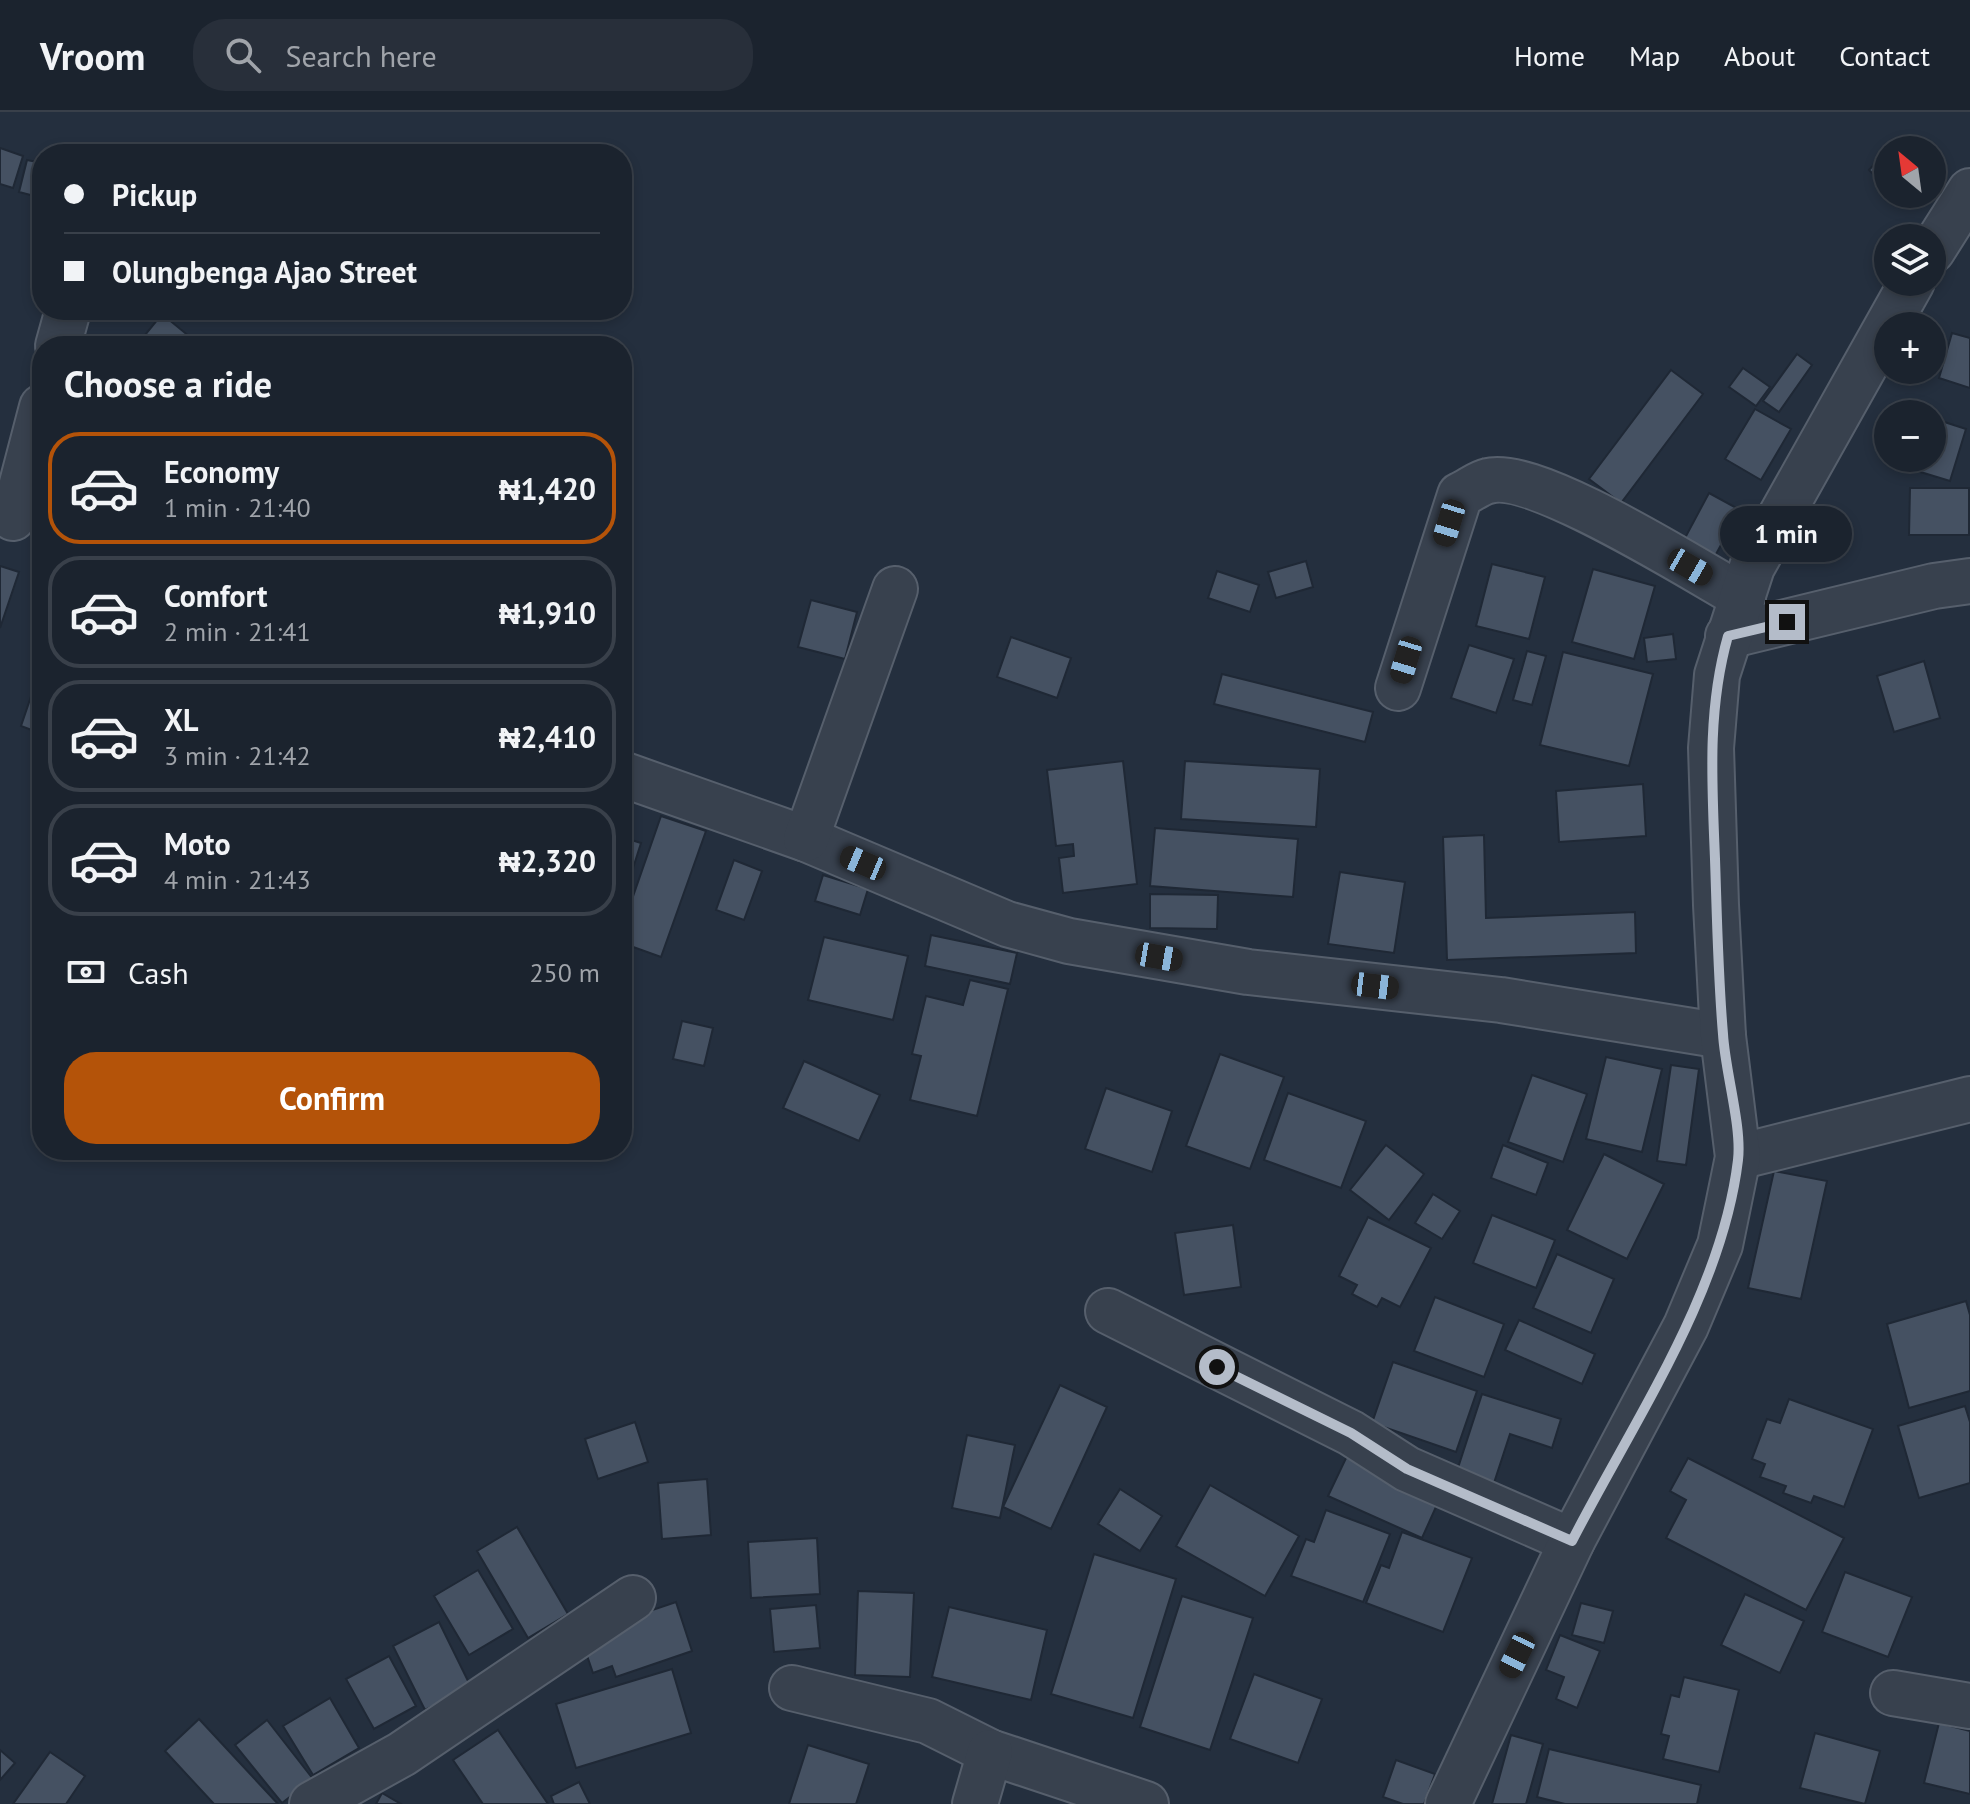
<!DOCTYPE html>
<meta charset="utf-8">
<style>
:root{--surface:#1b232e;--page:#282f3a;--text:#f1f3f6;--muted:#a0a4aa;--line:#39404a;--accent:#b45309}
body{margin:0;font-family:"PT Sans",sans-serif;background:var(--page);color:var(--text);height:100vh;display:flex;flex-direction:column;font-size:30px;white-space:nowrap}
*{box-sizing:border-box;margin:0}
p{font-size:26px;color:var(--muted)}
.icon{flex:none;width:44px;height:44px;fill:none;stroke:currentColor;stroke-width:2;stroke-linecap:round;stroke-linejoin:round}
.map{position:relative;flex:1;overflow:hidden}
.details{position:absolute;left:32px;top:224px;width:600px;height:824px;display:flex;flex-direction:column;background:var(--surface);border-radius:32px;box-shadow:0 4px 12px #0003,0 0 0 2px var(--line)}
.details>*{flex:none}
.guide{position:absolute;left:32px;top:32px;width:600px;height:176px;border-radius:32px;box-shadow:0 4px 12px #0003,0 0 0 2px var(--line);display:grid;align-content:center;height:176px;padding:0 32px;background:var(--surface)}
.needle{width:52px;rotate:331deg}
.fabs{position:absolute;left:1874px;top:24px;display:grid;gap:16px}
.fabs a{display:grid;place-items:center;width:72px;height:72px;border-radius:50%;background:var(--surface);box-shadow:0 4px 12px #0003,0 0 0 2px var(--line);font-size:40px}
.end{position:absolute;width:36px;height:36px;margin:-18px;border:10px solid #b4bcc9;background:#111;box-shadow:0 0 0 4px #111}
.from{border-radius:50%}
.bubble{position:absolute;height:56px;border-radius:28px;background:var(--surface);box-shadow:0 4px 12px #0003,0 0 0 2px var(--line);font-size:26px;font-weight:700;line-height:56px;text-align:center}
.car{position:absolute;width:24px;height:48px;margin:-24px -12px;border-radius:10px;box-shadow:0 0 6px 2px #0007;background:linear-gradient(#222 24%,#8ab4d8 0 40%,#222 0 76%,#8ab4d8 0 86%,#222 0)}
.guide b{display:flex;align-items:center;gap:28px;height:76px;font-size:30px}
.guide b+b{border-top:2px solid var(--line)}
.guide i{width:20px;height:20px;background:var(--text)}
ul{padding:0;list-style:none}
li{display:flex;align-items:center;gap:24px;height:112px;margin:0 16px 12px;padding:0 16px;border:4px solid var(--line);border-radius:32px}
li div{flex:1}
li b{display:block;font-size:30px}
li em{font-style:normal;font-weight:700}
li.selected{border-color:var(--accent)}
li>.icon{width:72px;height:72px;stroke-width:1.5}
h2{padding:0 32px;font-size:36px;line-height:96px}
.pay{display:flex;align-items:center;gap:20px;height:88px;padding:0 32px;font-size:30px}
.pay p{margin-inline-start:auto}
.primary-button{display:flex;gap:16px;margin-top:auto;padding:16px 32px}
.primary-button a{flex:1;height:92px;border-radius:32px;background:var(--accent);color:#fff;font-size:32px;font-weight:700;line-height:92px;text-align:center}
header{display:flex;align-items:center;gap:48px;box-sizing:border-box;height:112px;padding:0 40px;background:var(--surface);border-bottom:2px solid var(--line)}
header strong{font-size:38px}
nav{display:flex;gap:44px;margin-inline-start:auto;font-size:28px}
.search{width:560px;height:72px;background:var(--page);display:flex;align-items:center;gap:20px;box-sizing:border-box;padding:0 28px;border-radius:32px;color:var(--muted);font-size:30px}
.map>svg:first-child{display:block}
.building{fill:#455162;stroke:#1f2835;stroke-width:2}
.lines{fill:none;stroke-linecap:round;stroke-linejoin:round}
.minor-casing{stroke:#565f6c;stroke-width:48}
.minor{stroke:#38414e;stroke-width:44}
.route{stroke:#b4bcc9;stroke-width:10}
</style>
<header>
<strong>Vroom</strong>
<div class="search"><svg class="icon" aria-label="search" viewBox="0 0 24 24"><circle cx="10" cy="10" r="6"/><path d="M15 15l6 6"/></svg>Search here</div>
<nav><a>Home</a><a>Map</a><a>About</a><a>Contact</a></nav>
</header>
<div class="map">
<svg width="1970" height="1692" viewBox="0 0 1970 1692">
<rect width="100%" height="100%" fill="#242f3e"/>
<g class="building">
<polygon points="0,36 23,44 13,76 0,72"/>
<polygon points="1885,40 1888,43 1887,76 1869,58"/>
<polygon points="27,48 42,51 42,86 19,80"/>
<polygon points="162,202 201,234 136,234"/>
<polygon points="1952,221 1970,226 1970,276 1939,266"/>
<polygon points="1797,242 1812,253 1779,300 1763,289"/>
<polygon points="1743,256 1770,275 1756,294 1729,275"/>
<polygon points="1671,258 1703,282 1621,391 1589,367"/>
<polygon points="1755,297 1791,317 1761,368 1725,347"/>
<polygon points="1932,306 1966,317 1950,369 1904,355 1907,346 1932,346"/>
<polygon points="1910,376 1969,376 1969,423 1909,423"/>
<polygon points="1709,381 1740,398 1709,455 1678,439"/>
<polygon points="1306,449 1313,475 1276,486 1268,460"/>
<polygon points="1492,452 1545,465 1529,527 1476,514"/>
<polygon points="0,454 19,460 0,516"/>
<polygon points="1593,457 1655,474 1634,547 1572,530"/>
<polygon points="1217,459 1259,473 1250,500 1208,486"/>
<polygon points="811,488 857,500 845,547 798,535"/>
<polygon points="1673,522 1676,547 1647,550 1644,526"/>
<polygon points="1011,525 1071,546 1057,586 997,565"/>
<polygon points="1469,533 1514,547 1496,601 1451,586"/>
<polygon points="1527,539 1546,544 1532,593 1513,588"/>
<polygon points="1563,540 1653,562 1629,654 1540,633"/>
<polygon points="1924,549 1940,606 1894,620 1877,564"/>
<polygon points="42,552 42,622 21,614"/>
<polygon points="1222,562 1373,600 1365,630 1214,592"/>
<polygon points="1123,649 1137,772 1063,781 1059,746 1074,744 1073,732 1056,734 1047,658"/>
<polygon points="1185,649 1320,657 1316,715 1181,707"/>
<polygon points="1643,672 1646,724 1559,730 1556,679"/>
<polygon points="661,704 706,719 661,845 622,831 622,816"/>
<polygon points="1155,716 1298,727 1293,785 1150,774"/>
<polygon points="1484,723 1486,806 1635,800 1636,841 1447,848 1443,725"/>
<polygon points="622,725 641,731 622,791"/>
<polygon points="734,748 762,759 744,808 716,798"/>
<polygon points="1340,760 1405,770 1394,841 1328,832"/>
<polygon points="823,763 868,777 860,803 815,789"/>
<polygon points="1150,782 1218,783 1217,817 1150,816"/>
<polygon points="931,823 1017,841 1010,872 925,854"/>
<polygon points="824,825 908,844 893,908 808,888"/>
<polygon points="970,868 1008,877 977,1004 910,988 921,944 912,942 926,884 963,893"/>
<polygon points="682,909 713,916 704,954 673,947"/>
<polygon points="1220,942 1284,965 1250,1057 1186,1034"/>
<polygon points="1606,945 1662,957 1642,1040 1586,1027"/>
<polygon points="804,949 880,983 859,1029 783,996"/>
<polygon points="1671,953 1699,957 1686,1053 1657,1049"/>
<polygon points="1532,963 1587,982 1563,1050 1508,1030"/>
<polygon points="1106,976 1172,999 1152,1060 1085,1037"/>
<polygon points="1288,981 1366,1009 1341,1076 1264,1048"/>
<polygon points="1386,1033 1424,1062 1389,1108 1350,1078"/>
<polygon points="1503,1033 1548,1051 1536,1083 1491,1066"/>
<polygon points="1604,1042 1664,1072 1627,1147 1567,1118"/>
<polygon points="1774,1059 1827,1069 1801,1187 1748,1176"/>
<polygon points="1433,1082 1460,1099 1442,1127 1415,1111"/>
<polygon points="1492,1103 1555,1128 1536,1176 1473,1151"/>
<polygon points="1368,1105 1431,1136 1400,1195 1382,1186 1377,1195 1352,1182 1357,1173 1339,1164"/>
<polygon points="1233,1113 1241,1175 1184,1183 1175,1121"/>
<polygon points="1557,1142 1614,1167 1591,1221 1533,1196"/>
<polygon points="1435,1185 1504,1212 1484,1265 1414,1239"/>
<polygon points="1966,1189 1970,1203 1970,1279 1909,1296 1887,1212"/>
<polygon points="1519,1208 1595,1242 1582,1272 1505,1238"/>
<polygon points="1393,1250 1477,1279 1456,1340 1372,1311"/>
<polygon points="1060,1273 1107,1295 1051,1417 1003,1395"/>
<polygon points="1482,1282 1561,1307 1552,1336 1510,1322 1492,1377 1455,1365"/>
<polygon points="1789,1287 1873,1317 1844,1395 1814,1384 1811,1391 1783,1381 1786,1374 1760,1365 1765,1352 1752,1347 1767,1307 1780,1311"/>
<polygon points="1965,1294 1970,1310 1970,1371 1919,1386 1898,1314"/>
<polygon points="635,1310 648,1350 598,1367 585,1327"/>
<polygon points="967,1323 1015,1333 1000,1406 952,1396"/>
<polygon points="1347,1344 1440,1386 1422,1426 1328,1384"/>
<polygon points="1688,1346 1844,1426 1806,1498 1666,1426 1686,1388 1670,1379"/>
<polygon points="707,1367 711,1423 662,1427 658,1371"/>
<polygon points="1210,1373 1299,1424 1265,1484 1176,1434"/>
<polygon points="1120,1377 1162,1404 1140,1439 1098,1412"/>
<polygon points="1326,1398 1390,1422 1363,1490 1291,1464 1306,1427 1314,1430"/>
<polygon points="517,1415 568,1502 528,1526 477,1439"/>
<polygon points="1402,1420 1472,1446 1443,1520 1366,1491 1381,1453 1389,1456"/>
<polygon points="817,1426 820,1482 751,1486 748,1430"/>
<polygon points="1094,1442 1176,1467 1133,1606 1051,1582"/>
<polygon points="478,1458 513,1517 469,1543 434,1484"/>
<polygon points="1845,1460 1912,1485 1888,1545 1822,1520"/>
<polygon points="858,1479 914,1481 910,1565 855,1563"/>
<polygon points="1745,1482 1804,1509 1780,1561 1721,1533"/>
<polygon points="1182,1484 1253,1506 1210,1638 1140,1615"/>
<polygon points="676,1490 692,1539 616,1565 612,1554 593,1561 583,1532 599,1516"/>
<polygon points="1581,1491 1613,1499 1604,1531 1572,1523"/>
<polygon points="816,1493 820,1536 774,1540 770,1497"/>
<polygon points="949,1495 1047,1518 1031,1588 932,1565"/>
<polygon points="439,1510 471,1575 425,1598 393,1534"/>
<polygon points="1560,1523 1600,1539 1577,1596 1556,1587 1564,1565 1546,1558"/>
<polygon points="389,1544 416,1594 374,1617 346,1567"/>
<polygon points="672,1557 691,1621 576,1656 556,1592"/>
<polygon points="1254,1562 1322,1587 1298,1651 1230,1627"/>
<polygon points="1684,1565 1739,1578 1719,1660 1663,1647 1669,1624 1661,1622 1671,1583 1679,1585"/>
<polygon points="330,1586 359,1636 313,1663 283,1614"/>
<polygon points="199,1607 278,1692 214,1692 165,1639"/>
<polygon points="267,1608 313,1667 282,1691 235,1633"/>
<polygon points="1939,1611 1970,1619 1970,1682 1924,1671"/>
<polygon points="498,1618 548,1692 483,1692 453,1648"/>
<polygon points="1815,1621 1880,1639 1865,1692 1800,1676"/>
<polygon points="1511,1623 1543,1632 1526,1692 1492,1692"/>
<polygon points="808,1633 869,1652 856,1692 789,1692"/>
<polygon points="1549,1637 1701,1673 1697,1692 1565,1692 1537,1685"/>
<polygon points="0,1638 15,1651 0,1668"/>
<polygon points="50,1640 85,1664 66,1692 13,1692"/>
<polygon points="1396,1648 1435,1662 1424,1692 1403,1692 1383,1685"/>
<polygon points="579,1670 590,1692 554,1692 551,1684"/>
<polygon points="382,1681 401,1692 376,1692"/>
</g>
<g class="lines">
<g class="minor-casing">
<g id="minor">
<polyline points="1932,139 1970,79"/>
<polyline points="58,234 68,198"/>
<polyline points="13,406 42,295"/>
<polyline points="1728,524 1934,474 1970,469"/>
<path d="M1398 576 1460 383C1469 379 1479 371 1488 369 1535 356 1696 459 1743 485"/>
<polyline points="622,662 806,727 1007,812 1069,829 1248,860 1501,888 1723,924"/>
<polyline points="806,727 895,477"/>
<polyline points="1738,1045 1970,987"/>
<polyline points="1108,1199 1351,1321 1407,1357 1572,1429"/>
<polyline points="792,1576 928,1609 990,1640 1146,1692"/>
<polyline points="1893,1581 1970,1594"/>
<polyline points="312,1692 402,1642 633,1486"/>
<polyline points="975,1692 990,1640"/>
<polyline points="1448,1692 1572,1429 1686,1214 1720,1133 1738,1045 1723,924 1716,793 1711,636 1717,563 1752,455 1912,170"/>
</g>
</g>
<use href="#minor" class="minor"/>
</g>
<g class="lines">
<path class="route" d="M1217 1255 1351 1321 1407 1357 1572 1429C1633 1310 1722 1182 1738 1048 1742 1014 1725 959 1723 922 1718 864 1717 805 1715 747 1712 671 1707 598 1728 524L1787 510"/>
</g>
</svg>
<div class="fabs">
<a><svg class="needle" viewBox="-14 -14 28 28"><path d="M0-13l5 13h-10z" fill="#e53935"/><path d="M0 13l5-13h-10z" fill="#a0a4aa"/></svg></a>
<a><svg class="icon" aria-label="layers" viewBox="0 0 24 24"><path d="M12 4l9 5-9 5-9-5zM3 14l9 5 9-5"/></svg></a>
<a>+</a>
<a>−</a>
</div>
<i class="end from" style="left:1217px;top:1255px"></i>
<i class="end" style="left:1787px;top:510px"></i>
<div class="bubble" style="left:1720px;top:394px;width:132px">1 min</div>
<i class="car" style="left:1449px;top:411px;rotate:197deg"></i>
<i class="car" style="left:1690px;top:455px;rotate:120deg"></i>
<i class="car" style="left:1406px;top:548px;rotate:197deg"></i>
<i class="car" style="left:863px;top:751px;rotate:293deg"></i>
<i class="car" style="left:1159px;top:845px;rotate:100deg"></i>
<i class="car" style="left:1375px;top:874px;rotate:97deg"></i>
<i class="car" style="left:1517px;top:1543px;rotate:206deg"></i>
<div class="guide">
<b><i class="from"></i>Pickup</b>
<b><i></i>Olungbenga Ajao Street</b>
</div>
<section class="details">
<h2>Choose a ride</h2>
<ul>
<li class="selected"><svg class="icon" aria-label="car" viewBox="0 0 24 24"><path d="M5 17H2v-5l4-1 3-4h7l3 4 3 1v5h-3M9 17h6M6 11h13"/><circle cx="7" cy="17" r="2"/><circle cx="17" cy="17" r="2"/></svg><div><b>Economy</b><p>1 min · 21:40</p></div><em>₦1,420</em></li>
<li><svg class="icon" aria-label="car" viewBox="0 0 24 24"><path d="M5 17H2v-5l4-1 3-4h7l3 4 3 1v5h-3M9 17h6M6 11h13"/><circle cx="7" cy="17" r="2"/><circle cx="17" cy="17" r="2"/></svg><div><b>Comfort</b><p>2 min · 21:41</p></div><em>₦1,910</em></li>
<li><svg class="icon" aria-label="car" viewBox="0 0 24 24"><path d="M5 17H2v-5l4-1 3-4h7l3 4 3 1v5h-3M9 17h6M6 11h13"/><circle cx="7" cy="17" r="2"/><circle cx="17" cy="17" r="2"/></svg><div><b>XL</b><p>3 min · 21:42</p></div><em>₦2,410</em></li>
<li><svg class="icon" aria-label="car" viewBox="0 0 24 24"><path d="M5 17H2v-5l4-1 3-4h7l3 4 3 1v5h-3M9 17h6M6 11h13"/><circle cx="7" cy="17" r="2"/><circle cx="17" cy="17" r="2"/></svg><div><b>Moto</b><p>4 min · 21:43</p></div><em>₦2,320</em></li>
</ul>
<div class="pay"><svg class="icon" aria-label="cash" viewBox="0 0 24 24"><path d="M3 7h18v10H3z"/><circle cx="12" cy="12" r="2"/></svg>Cash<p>250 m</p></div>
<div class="primary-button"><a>Confirm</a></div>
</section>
</div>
